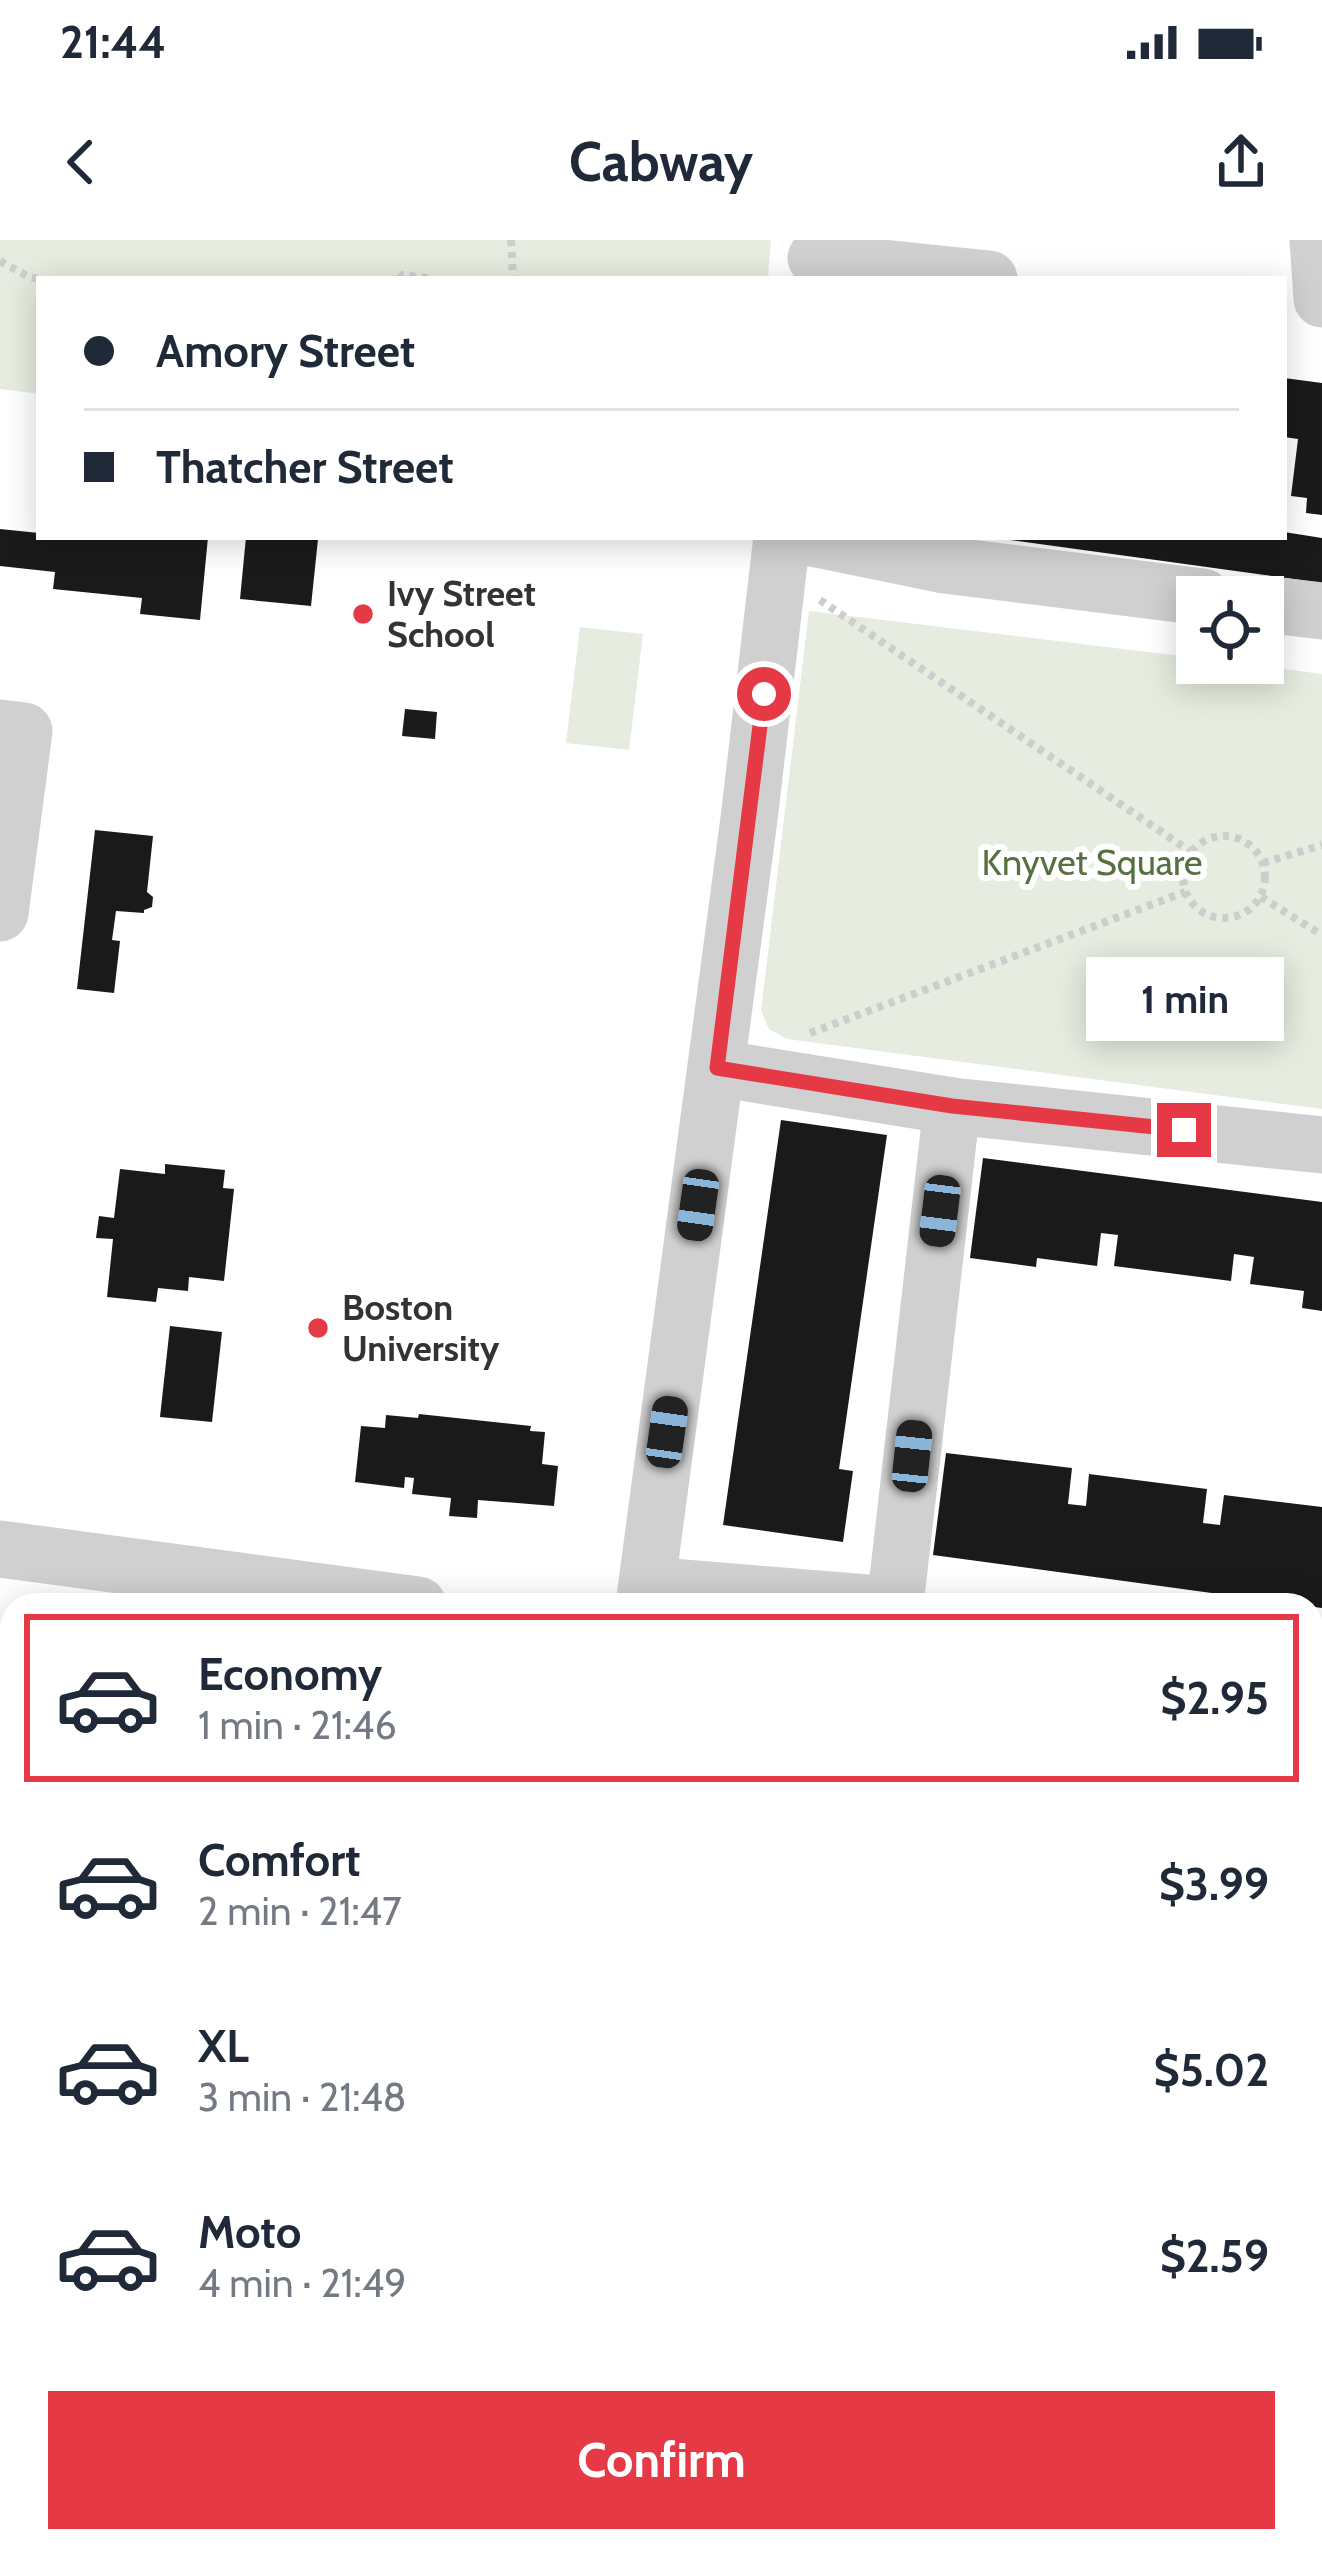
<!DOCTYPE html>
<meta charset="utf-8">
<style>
:root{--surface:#fff;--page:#f2f2f3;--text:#1f2937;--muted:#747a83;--line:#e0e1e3;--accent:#e63946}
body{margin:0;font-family:Cabin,sans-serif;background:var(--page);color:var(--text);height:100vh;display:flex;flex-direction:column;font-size:45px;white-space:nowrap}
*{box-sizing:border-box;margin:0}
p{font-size:39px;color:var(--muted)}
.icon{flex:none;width:66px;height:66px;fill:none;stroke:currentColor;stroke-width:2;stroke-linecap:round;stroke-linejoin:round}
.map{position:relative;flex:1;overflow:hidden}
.panel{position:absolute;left:0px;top:1353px;width:1323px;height:960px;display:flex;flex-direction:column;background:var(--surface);border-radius:36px 36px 0 0;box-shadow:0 6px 30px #0003}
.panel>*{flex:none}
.hud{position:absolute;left:36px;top:36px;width:1251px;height:264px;border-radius:0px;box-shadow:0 6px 30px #0003;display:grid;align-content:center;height:264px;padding:0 48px;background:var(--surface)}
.fabs{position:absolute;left:1176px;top:336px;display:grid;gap:24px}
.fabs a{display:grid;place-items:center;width:108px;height:108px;border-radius:0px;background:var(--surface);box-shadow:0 6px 30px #0003;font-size:60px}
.end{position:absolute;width:54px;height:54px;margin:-27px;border:15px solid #e63946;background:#fff;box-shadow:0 0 0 6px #fff}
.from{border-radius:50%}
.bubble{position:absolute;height:84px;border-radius:0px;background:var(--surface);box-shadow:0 6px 30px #0003;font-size:39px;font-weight:800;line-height:84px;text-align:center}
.car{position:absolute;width:36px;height:72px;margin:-36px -18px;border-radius:15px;box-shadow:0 0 9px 3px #0007;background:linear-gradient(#222 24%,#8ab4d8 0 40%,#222 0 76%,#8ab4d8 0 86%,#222 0)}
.hud b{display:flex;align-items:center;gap:42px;height:114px;font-size:45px}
.hud b+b{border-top:3px solid var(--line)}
.hud i{width:30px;height:30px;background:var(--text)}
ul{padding:21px 0 0;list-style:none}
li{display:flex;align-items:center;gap:36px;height:168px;margin:0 24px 18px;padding:0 24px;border:6px solid transparent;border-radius:0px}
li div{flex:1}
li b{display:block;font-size:45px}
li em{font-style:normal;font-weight:800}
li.selected{border-color:var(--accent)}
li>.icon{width:108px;height:108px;stroke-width:1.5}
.cta{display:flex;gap:24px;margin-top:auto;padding:24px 48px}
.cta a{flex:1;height:138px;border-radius:0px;background:var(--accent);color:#fff;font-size:48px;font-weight:800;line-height:138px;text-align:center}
.status{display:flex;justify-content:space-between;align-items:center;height:84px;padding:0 60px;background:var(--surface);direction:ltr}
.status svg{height:33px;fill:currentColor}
header{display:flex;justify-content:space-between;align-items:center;height:156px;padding:0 48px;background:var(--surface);font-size:54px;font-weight:800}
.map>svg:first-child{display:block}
.green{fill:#e6ecdf}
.building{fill:#1a1a1a}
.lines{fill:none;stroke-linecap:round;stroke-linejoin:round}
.path{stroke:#cdcdcd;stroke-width:8;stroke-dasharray:6 6;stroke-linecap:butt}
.minor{stroke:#d0d0d0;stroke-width:57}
.route{stroke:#e63946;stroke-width:15}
.poi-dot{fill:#e63946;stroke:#fff;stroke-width:4.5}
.labels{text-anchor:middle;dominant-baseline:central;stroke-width:12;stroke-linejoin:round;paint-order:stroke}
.poi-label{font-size:36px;font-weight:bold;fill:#333;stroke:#fff;text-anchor:start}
.park-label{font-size:36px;fill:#56703f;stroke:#fff}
</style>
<div class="status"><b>21:44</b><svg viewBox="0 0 49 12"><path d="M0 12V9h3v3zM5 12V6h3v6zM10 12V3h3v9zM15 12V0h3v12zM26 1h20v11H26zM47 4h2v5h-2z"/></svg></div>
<header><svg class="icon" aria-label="back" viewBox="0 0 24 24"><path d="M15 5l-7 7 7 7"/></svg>Cabway<svg class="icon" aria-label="share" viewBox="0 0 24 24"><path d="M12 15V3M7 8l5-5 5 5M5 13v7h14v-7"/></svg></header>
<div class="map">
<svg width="1322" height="2313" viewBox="0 0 1322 2313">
<rect width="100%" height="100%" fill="#fff"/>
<g class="green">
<polygon points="0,0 771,0 768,39 39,39 39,154 0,149"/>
<polygon points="809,371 1197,418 1197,423 1236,423 1322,434 1322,869 787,799 769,789 761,771"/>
<polygon points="580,387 643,394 629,510 566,503"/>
<polygon points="1311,1611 1322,1612 1322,1710 1311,1709"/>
</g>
<g class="building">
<polygon points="1284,138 1322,143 1322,275 1306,273 1307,258 1291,256 1298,199 1284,197"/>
<polygon points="0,289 39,293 39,297 208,297 200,380 140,374 142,358 53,349 55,332 0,326"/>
<polygon points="1284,292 1322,298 1322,343 1010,300 1010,297 1284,297"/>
<polygon points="246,297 318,299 311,366 240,359"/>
<polygon points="405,469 437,472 435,499 402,496"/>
<polygon points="95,590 153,596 147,652 153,657 152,667 144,670 144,673 116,671 112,700 120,701 114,753 77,749"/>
<polygon points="781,880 887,895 839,1229 853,1231 843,1302 723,1285"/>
<polygon points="983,918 1322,962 1322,1071 1302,1068 1304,1051 1250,1044 1254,1017 1234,1014 1231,1041 1114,1026 1118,995 1101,993 1097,1026 1037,1018 1036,1027 970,1018"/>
<polygon points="165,924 225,930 223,948 234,949 224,1041 189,1037 188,1051 158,1048 156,1062 107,1057 113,999 96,998 99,976 114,978 120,929 165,934"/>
<polygon points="170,1086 222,1092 212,1182 160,1177"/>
<polygon points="419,1174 531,1186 530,1191 545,1192 542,1224 558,1226 554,1266 478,1260 477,1278 449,1276 451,1258 412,1254 414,1238 405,1237 404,1248 355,1242 361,1186 385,1188 386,1175 418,1178"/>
<polygon points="946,1213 1072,1228 1068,1264 1086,1266 1089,1234 1207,1249 1203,1283 1220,1285 1224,1255 1322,1267 1322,1368 933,1315"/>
<polygon points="1311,1479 1322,1480 1322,1543 1320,1543 1318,1556 1311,1555"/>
<polygon points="0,1590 12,1592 8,1626 12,1626 12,1694 0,1693"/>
<polygon points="1311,1991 1322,1992 1322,2313 1115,2313 1116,2301 1311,2301"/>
<polygon points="0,2175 12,2176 12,2301 301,2301 300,2313 60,2313 0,2306"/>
<polygon points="591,2301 1048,2301 1046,2313 590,2313"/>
</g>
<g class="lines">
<g class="path">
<polyline points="511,0 513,39"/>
<polyline points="0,21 29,37 40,39"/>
<polyline points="399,39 403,35 432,39"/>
<polyline points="820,360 1191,612"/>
<circle cx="1224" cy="637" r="41"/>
<polyline points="1263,623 1322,605"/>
<polyline points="1261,657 1322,695"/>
<polyline points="810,793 1185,652"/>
</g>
<g class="minor">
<polyline points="1318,0 1322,59"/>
<polyline points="816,18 852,25 989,39"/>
<polyline points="808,297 945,325 1203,357"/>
<polyline points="1263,364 1322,371"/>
<polyline points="0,488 24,491 0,673"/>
<polyline points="717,828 952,866 1322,905"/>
<polyline points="0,1309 418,1365"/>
<polyline points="647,1345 891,1365"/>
<polyline points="644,1365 749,579 782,297"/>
<polyline points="895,1365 952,866"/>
<polyline points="1311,1419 1322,1420"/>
<polyline points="0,1771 12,1773"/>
<polyline points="1311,1939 1322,1941"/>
<polyline points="526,2313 528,2301"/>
</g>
</g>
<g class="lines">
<polyline class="route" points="764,454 717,828 952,866 1184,890"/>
</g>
<g class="poi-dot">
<circle cx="363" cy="374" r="12"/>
<circle cx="318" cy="1088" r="12"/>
</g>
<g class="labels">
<g class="poi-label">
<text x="387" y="353">Ivy Street<tspan x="387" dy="41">School</tspan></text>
<text x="342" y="1067">Boston<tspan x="342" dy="41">University</tspan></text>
</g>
<g class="park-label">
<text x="1092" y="622">Knyvet Square</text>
</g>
</g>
</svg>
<div class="fabs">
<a><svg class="icon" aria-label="locate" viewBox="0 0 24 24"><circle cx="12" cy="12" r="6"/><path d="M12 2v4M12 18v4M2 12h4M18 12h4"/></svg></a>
</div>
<i class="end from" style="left:764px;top:454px"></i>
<i class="end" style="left:1184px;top:890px"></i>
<div class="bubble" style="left:1086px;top:717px;width:198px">1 min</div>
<i class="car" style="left:698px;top:965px;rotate:188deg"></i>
<i class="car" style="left:940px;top:971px;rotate:187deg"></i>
<i class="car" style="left:667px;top:1192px;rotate:8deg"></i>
<i class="car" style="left:912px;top:1216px;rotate:6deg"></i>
<div class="hud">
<b><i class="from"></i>Amory Street</b>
<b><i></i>Thatcher Street</b>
</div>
<section class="panel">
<ul>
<li class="selected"><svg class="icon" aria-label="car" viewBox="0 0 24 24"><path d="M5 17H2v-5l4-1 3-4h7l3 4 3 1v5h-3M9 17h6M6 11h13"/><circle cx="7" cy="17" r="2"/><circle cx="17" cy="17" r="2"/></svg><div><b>Economy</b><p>1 min · 21:46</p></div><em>$2.95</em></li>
<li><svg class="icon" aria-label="car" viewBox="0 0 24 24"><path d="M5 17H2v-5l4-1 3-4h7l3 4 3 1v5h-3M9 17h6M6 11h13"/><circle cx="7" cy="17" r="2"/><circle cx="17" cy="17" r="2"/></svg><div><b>Comfort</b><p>2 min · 21:47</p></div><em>$3.99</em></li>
<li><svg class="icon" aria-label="car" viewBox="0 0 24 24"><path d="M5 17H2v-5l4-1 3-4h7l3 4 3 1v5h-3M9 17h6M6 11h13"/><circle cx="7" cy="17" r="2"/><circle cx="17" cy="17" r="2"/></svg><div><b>XL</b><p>3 min · 21:48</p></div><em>$5.02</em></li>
<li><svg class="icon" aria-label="car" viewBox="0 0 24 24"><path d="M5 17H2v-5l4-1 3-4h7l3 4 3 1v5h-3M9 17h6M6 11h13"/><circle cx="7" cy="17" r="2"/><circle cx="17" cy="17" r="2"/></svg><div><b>Moto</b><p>4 min · 21:49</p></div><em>$2.59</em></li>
</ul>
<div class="cta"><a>Confirm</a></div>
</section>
</div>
